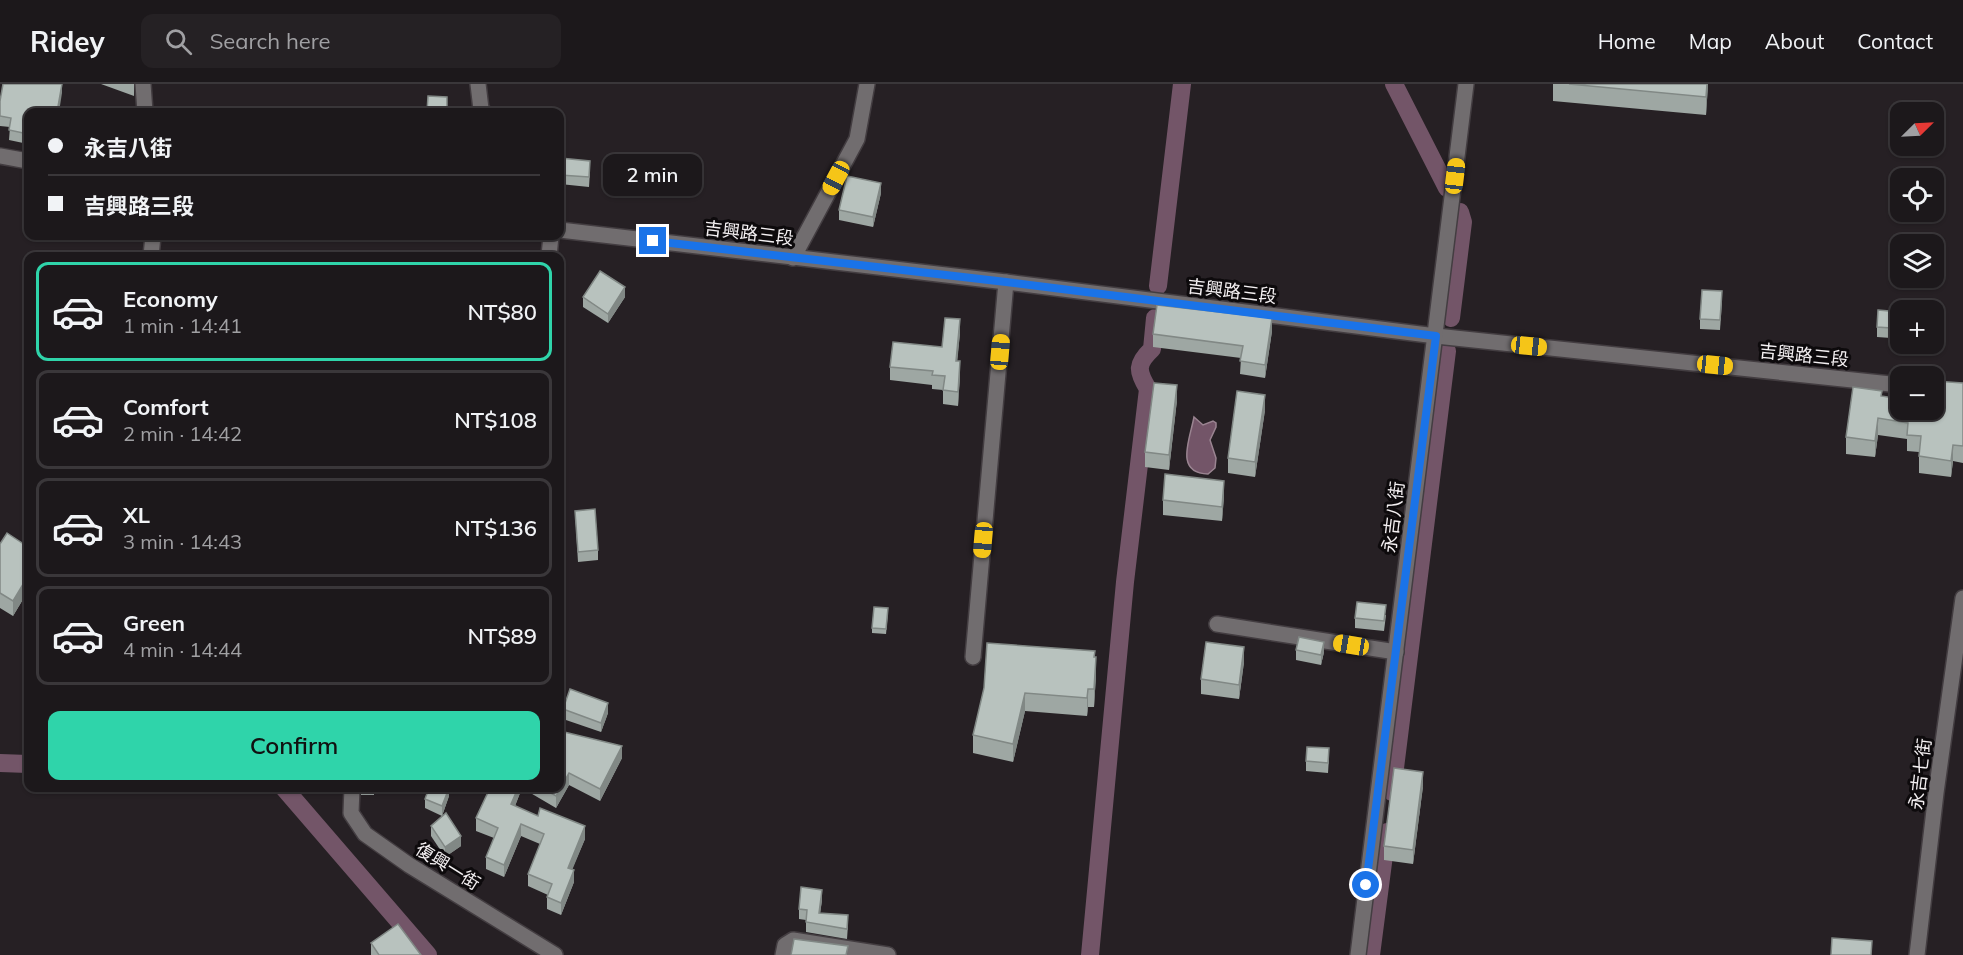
<!DOCTYPE html>
<meta charset="utf-8">
<style>
:root{--surface:#1c181b;--page:#252124;--text:#f1f3f6;--muted:#a0a0a3;--line:#3a373a;--accent:#2fd4aa}
body{margin:0;font-family:Mulish,"Noto Sans TC",sans-serif;background:var(--page);color:var(--text);height:100vh;display:flex;flex-direction:column;font-size:22px;white-space:nowrap}
*{box-sizing:border-box;margin:0}
p{font-size:20px;color:var(--muted)}
.icon{flex:none;width:33px;height:33px;fill:none;stroke:currentColor;stroke-width:2;stroke-linecap:round;stroke-linejoin:round}
.map{position:relative;flex:1;overflow:hidden}
.drawer{position:absolute;left:24px;top:168px;width:540px;height:540px;display:flex;flex-direction:column;background:var(--surface);border-radius:12px;box-shadow:0 2px 4px #0004,0 0 0 2px var(--line)}
.drawer>*{flex:none}
.hud{position:absolute;left:24px;top:24px;width:540px;height:132px;border-radius:12px;box-shadow:0 2px 4px #0004,0 0 0 2px var(--line);display:grid;align-content:center;height:132px;padding:0 24px;background:var(--surface)}
.needle{width:39px;rotate:66deg}
.tools{position:absolute;left:1890px;top:18px;display:grid;gap:12px}
.tools a{display:grid;place-items:center;width:54px;height:54px;border-radius:12px;background:var(--surface);box-shadow:0 2px 4px #0004,0 0 0 2px var(--line);font-size:30px}
.end{position:absolute;width:27px;height:27px;margin:-14px;border:8px solid #1a73e8;background:#fff;box-shadow:0 0 0 3px #fff}
.from{border-radius:50%}
.bubble{position:absolute;height:42px;border-radius:12px;background:var(--surface);box-shadow:0 2px 4px #0004,0 0 0 2px var(--line);font-size:20px;font-weight:600;line-height:42px;text-align:center}
.car{position:absolute;width:18px;height:36px;margin:-18px -9px;border-radius:8px;box-shadow:0 0 4px 2px #0007;background:linear-gradient(#f5c518 24%,#345 0 40%,#f5c518 0 76%,#345 0 86%,#f5c518 0)}
.hud b{display:flex;align-items:center;gap:21px;height:57px;font-size:22px}
.hud b+b{border-top:2px solid var(--line)}
.hud i{width:15px;height:15px;background:var(--text)}
ul{padding:10px 0 0;list-style:none}
li{display:flex;align-items:center;gap:18px;height:99px;margin:0 12px 9px;padding:0 12px;border:3px solid var(--line);border-radius:12px}
li div{flex:1}
li b{display:block;font-size:22px}
li em{font-style:normal;font-weight:600}
li.active{border-color:var(--accent)}
li>.icon{width:54px;height:54px;stroke-width:1.5}
.action{display:flex;gap:12px;margin-top:auto;padding:12px 24px}
.action a{flex:1;height:69px;border-radius:12px;background:var(--accent);color:#111;font-size:24px;font-weight:600;line-height:69px;text-align:center}
header{display:flex;align-items:center;gap:36px;box-sizing:border-box;height:84px;padding:0 30px;background:var(--surface);border-bottom:2px solid var(--line)}
header strong{font-size:28px}
nav{display:flex;gap:33px;margin-inline-start:auto;font-size:21px}
.search{width:420px;height:54px;background:var(--page);display:flex;align-items:center;gap:15px;box-sizing:border-box;padding:0 21px;border-radius:12px;color:var(--muted);font-size:22px}
.map>svg:first-child{display:block}
.water{fill:#735568;stroke:#9a8491;stroke-width:1.5}
.lines{fill:none;stroke-linecap:round;stroke-linejoin:round}
.canal{stroke:#735568;stroke-width:18}
.minor-casing{stroke:#433d41;stroke-width:18}
.minor{stroke:#716d6f;stroke-width:15}
.wall{fill:#9ea7a3}
.shaded-wall{fill:#818885}
.building{fill:#b8c2be;stroke:#818885;stroke-width:1.5}
.route{stroke:#1a73e8;stroke-width:8}
.labels{text-anchor:middle;dominant-baseline:central;stroke-width:6;stroke-linejoin:round;paint-order:stroke}
.street-label{font-size:18px;fill:#f4f0f2;stroke:#0d0a0c}
</style>
<header>
<strong>Ridey</strong>
<div class="search"><svg class="icon" aria-label="search" viewBox="0 0 24 24"><circle cx="10" cy="10" r="6"/><path d="M15 15l6 6"/></svg>Search here</div>
<nav><a>Home</a><a>Map</a><a>About</a><a>Contact</a></nav>
</header>
<div class="map">
<svg width="1963" height="871" viewBox="0 0 1963 871">
<rect width="100%" height="100%" fill="#262024"/>
<path class="water" d="M1194 333 1203 341 1213 337 1216 339V343L1210 356 1216 374 1215 384 1208 390C1174 389 1190 355 1194 333Z"/>
<g class="lines">
<g class="canal">
<polyline points="1394,0 1447,104"/>
<polyline points="1158,202 1182,0"/>
<polyline points="1451,234 1463,138 1460,128"/>
<polyline points="0,679 28,680"/>
<polyline points="284,704 428,871"/>
<polyline points="1392,708 1447,267"/>
<path d="M1090 871 1125 498 1148 305C1137 287 1136 280 1152 265L1155 234"/>
<polyline points="1371,871 1387,748"/>
</g>
<g class="minor-casing">
<g id="minor">
<polyline points="143,0 145,28"/>
<polyline points="478,0 481,25 484,28"/>
<polyline points="0,72 28,77"/>
<polyline points="560,146 1006,198 1436,252 1900,301"/>
<polyline points="151,172 153,152"/>
<polyline points="549,172 551,152"/>
<polyline points="793,174 857,55 867,0"/>
<polyline points="1217,540 1396,568"/>
<polyline points="973,573 1006,198"/>
<polyline points="352,704 351,729 365,750 409,781 555,871"/>
<polyline points="783,871 785,861 793,856 888,871"/>
<polyline points="1358,871 1466,0"/>
<polyline points="1917,871 1936,709 1963,514"/>
</g>
</g>
<use href="#minor" class="minor"/>
</g>
<g class="wall">
<polygon points="101,0 134,0 134,12"/>
<polygon points="1553,0 1708,0 1706,31 1553,17"/>
<polygon points="62,9 28,28 28,60 9,56 10,43 0,42 0,17"/>
<polygon points="560,74 590,87 589,103 560,100"/>
<polygon points="881,109 873,143 839,136 839,126"/>
<polygon points="583,213 625,213 608,239 583,223"/>
<polygon points="1722,217 1720,246 1700,245 1700,235"/>
<polygon points="1900,228 1900,260 1928,260 1928,263 1891,259 1891,254 1877,253 1877,243"/>
<polygon points="1272,247 1265,294 1240,290 1241,274 1153,263 1153,250"/>
<polygon points="960,249 957,277 960,291 958,322 943,320 943,306 932,305 932,301 890,296 890,283 942,263"/>
<polygon points="1963,299 1963,379 1953,377 1951,393 1919,389 1919,368 1907,367 1907,355 1878,351 1875,373 1846,370 1846,353 1882,312 1900,326"/>
<polygon points="1177,316 1169,386 1145,383 1145,368"/>
<polygon points="1265,326 1255,393 1228,389 1228,374"/>
<polygon points="1224,412 1222,437 1163,431 1163,416"/>
<polygon points="575,427 598,466 598,476 578,478"/>
<polygon points="0,460 28,463 28,507 13,532 0,524"/>
<polygon points="888,529 886,550 872,549 872,544"/>
<polygon points="1386,531 1384,547 1355,544 1355,534"/>
<polygon points="1296,566 1324,568 1321,581 1296,576"/>
<polygon points="1095,573 1096,591 1094,623 1088,623 1087,632 1025,627 1013,678 973,669 973,651 984,604"/>
<polygon points="1244,578 1239,615 1201,610 1201,595"/>
<polygon points="563,625 608,629 601,648 563,635"/>
<polygon points="560,647 622,674 600,717 569,701 556,724 522,704 515,722 585,755 572,785 574,798 561,831 547,825 547,813 548,811 528,802 528,790 540,760 521,752 504,793 486,785 486,773 494,754 476,747 476,734 488,708 483,706 483,704 560,704"/>
<polygon points="1329,674 1328,689 1306,687 1306,677"/>
<polygon points="1423,702 1413,780 1384,776 1384,762"/>
<rect x="361" y="704" width="13" height="7"/>
<polygon points="449,712 442,732 425,724 425,715"/>
<polygon points="431,742 461,762 445,773 431,752"/>
<polygon points="822,816 820,829 848,841 847,855 806,848 806,836 799,835 799,825"/>
<polygon points="371,859 421,871 371,871"/>
</g>
<g class="shaded-wall">
<polygon points="62,0 62,9 59,28 57,28"/>
<polygon points="1707,0 1708,0 1706,31 1706,13"/>
<polygon points="881,99 881,109 873,143 873,133"/>
<polygon points="625,203 625,213 608,239 608,230"/>
<polygon points="1272,234 1272,247 1265,294 1265,281"/>
<polygon points="960,235 960,249 956,291 956,277"/>
<polygon points="960,277 960,291 958,322 958,308"/>
<polygon points="1177,301 1177,316 1169,386 1169,371"/>
<polygon points="1265,311 1265,326 1255,393 1255,378"/>
<polygon points="1878,334 1878,351 1875,373 1875,357"/>
<polygon points="1953,361 1953,377 1951,393 1951,377"/>
<polygon points="1224,397 1224,412 1222,437 1222,423"/>
<polygon points="28,492 28,507 13,532 13,517"/>
<polygon points="1324,558 1324,568 1321,581 1321,571"/>
<polygon points="1244,563 1244,578 1239,615 1239,601"/>
<polygon points="1096,573 1096,591 1094,623 1094,605"/>
<polygon points="1088,605 1088,623 1087,632 1087,614"/>
<polygon points="1025,609 1025,627 1013,678 1013,660"/>
<polygon points="608,619 608,629 601,648 601,639"/>
<polygon points="622,662 622,674 600,717 600,705"/>
<polygon points="1423,688 1423,702 1413,780 1413,766"/>
<polygon points="569,689 569,701 556,724 556,712"/>
<polygon points="449,704 449,712 442,732 442,722"/>
<polygon points="518,704 522,704 511,732 511,720"/>
<polygon points="521,740 521,752 504,793 504,781"/>
<polygon points="585,742 585,755 568,796 568,784"/>
<polygon points="461,752 461,762 445,773 445,763"/>
<polygon points="574,786 574,798 561,831 561,819"/>
<polygon points="822,806 822,816 819,839 819,829"/>
</g>
<g class="building">
<polygon points="3,0 62,0 57,28 28,28 28,50 9,46 11,34 0,32 0,17"/>
<polygon points="1569,0 1707,0 1706,13"/>
<polygon points="428,12 447,13 447,28 427,28"/>
<polygon points="560,74 590,77 589,93 560,91"/>
<polygon points="847,92 881,99 873,133 839,126"/>
<polygon points="600,187 625,203 608,230 583,213"/>
<polygon points="1702,206 1722,207 1720,236 1700,235"/>
<polygon points="1157,221 1272,234 1265,281 1240,277 1243,262 1153,250"/>
<polygon points="1878,226 1900,228 1900,250 1891,250 1891,244 1877,243"/>
<polygon points="945,234 960,235 956,277 960,277 958,308 943,306 945,292 932,291 933,287 890,283 893,258 942,263"/>
<polygon points="1934,297 1963,299 1963,362 1953,361 1951,377 1919,372 1921,352 1907,351 1908,339 1878,334 1875,357 1846,353 1853,303 1882,307 1881,312 1900,315 1900,326 1934,326"/>
<polygon points="1154,299 1177,301 1169,371 1145,368"/>
<polygon points="1237,307 1265,311 1255,378 1228,374"/>
<polygon points="1165,390 1224,397 1222,423 1163,416"/>
<polygon points="595,425 598,466 578,468 575,427"/>
<polygon points="7,449 28,463 28,492 13,517 0,509 0,460"/>
<polygon points="1357,518 1386,521 1384,537 1355,534"/>
<polygon points="874,523 888,524 886,545 872,544"/>
<polygon points="1299,553 1324,558 1321,571 1296,566"/>
<polygon points="1206,558 1244,563 1239,601 1201,595"/>
<polygon points="987,559 1095,567 1094,573 1096,573 1094,605 1088,605 1087,614 1025,609 1013,660 973,651 984,604"/>
<polygon points="570,605 608,619 601,639 563,625"/>
<polygon points="560,647 622,662 600,705 569,689 556,712 542,704 560,704"/>
<polygon points="1307,663 1329,664 1328,679 1306,677"/>
<polygon points="1394,684 1423,688 1413,766 1384,762"/>
<rect x="361" y="704" width="13" height="2"/>
<polygon points="429,704 449,704 442,722 425,715"/>
<polygon points="490,704 518,704 511,720 538,732 540,724 585,742 568,784 574,786 561,819 547,813 552,800 528,790 544,750 521,740 504,781 486,773 498,744 476,734"/>
<polygon points="446,729 461,752 445,763 431,742"/>
<polygon points="801,803 822,806 819,829 848,831 847,845 806,838 807,826 799,825"/>
<polygon points="398,840 421,871 379,871 371,859"/>
<polygon points="1832,854 1872,857 1871,871 1831,871"/>
<polygon points="794,855 848,862 846,871 791,871"/>
</g>
<g class="lines">
<polyline class="route" points="653,157 1006,198 1436,252 1366,801"/>
</g>
<g class="labels">
<g class="street-label">
<text transform="translate(749 149) rotate(7)">吉興路三段</text>
<text transform="translate(1232 207) rotate(7)">吉興路三段</text>
<text transform="translate(1804 271) rotate(6)">吉興路三段</text>
<text transform="translate(1393 433) rotate(-83)">永吉八街</text>
<text transform="translate(1920 690) rotate(-83)">永吉七街</text>
<text transform="translate(448 782) rotate(32)">復興一街</text>
</g>
</g>
</svg>
<div class="tools">
<a><svg class="needle" viewBox="-14 -14 28 28"><path d="M0-13l5 13h-10z" fill="#e53935"/><path d="M0 13l5-13h-10z" fill="#a0a0a3"/></svg></a>
<a><svg class="icon" aria-label="locate" viewBox="0 0 24 24"><circle cx="12" cy="12" r="6"/><path d="M12 2v4M12 18v4M2 12h4M18 12h4"/></svg></a>
<a><svg class="icon" aria-label="layers" viewBox="0 0 24 24"><path d="M12 4l9 5-9 5-9-5zM3 14l9 5 9-5"/></svg></a>
<a>+</a>
<a>−</a>
</div>
<i class="end from" style="left:1366px;top:801px"></i>
<i class="end" style="left:653px;top:157px"></i>
<div class="bubble" style="left:603px;top:70px;width:99px">2 min</div>
<i class="car" style="left:1455px;top:92px;rotate:7deg"></i>
<i class="car" style="left:836px;top:94px;rotate:208deg"></i>
<i class="car" style="left:1529px;top:262px;rotate:96deg"></i>
<i class="car" style="left:1000px;top:268px;rotate:5deg"></i>
<i class="car" style="left:1715px;top:281px;rotate:96deg"></i>
<i class="car" style="left:983px;top:456px;rotate:185deg"></i>
<i class="car" style="left:1351px;top:561px;rotate:279deg"></i>
<div class="hud">
<b><i class="from"></i>永吉八街</b>
<b><i></i>吉興路三段</b>
</div>
<section class="drawer">
<ul>
<li class="active"><svg class="icon" aria-label="car" viewBox="0 0 24 24"><path d="M5 17H2v-5l4-1 3-4h7l3 4 3 1v5h-3M9 17h6M6 11h13"/><circle cx="7" cy="17" r="2"/><circle cx="17" cy="17" r="2"/></svg><div><b>Economy</b><p>1 min · 14:41</p></div><em>NT$80</em></li>
<li><svg class="icon" aria-label="car" viewBox="0 0 24 24"><path d="M5 17H2v-5l4-1 3-4h7l3 4 3 1v5h-3M9 17h6M6 11h13"/><circle cx="7" cy="17" r="2"/><circle cx="17" cy="17" r="2"/></svg><div><b>Comfort</b><p>2 min · 14:42</p></div><em>NT$108</em></li>
<li><svg class="icon" aria-label="car" viewBox="0 0 24 24"><path d="M5 17H2v-5l4-1 3-4h7l3 4 3 1v5h-3M9 17h6M6 11h13"/><circle cx="7" cy="17" r="2"/><circle cx="17" cy="17" r="2"/></svg><div><b>XL</b><p>3 min · 14:43</p></div><em>NT$136</em></li>
<li><svg class="icon" aria-label="car" viewBox="0 0 24 24"><path d="M5 17H2v-5l4-1 3-4h7l3 4 3 1v5h-3M9 17h6M6 11h13"/><circle cx="7" cy="17" r="2"/><circle cx="17" cy="17" r="2"/></svg><div><b>Green</b><p>4 min · 14:44</p></div><em>NT$89</em></li>
</ul>
<div class="action"><a>Confirm</a></div>
</section>
</div>
